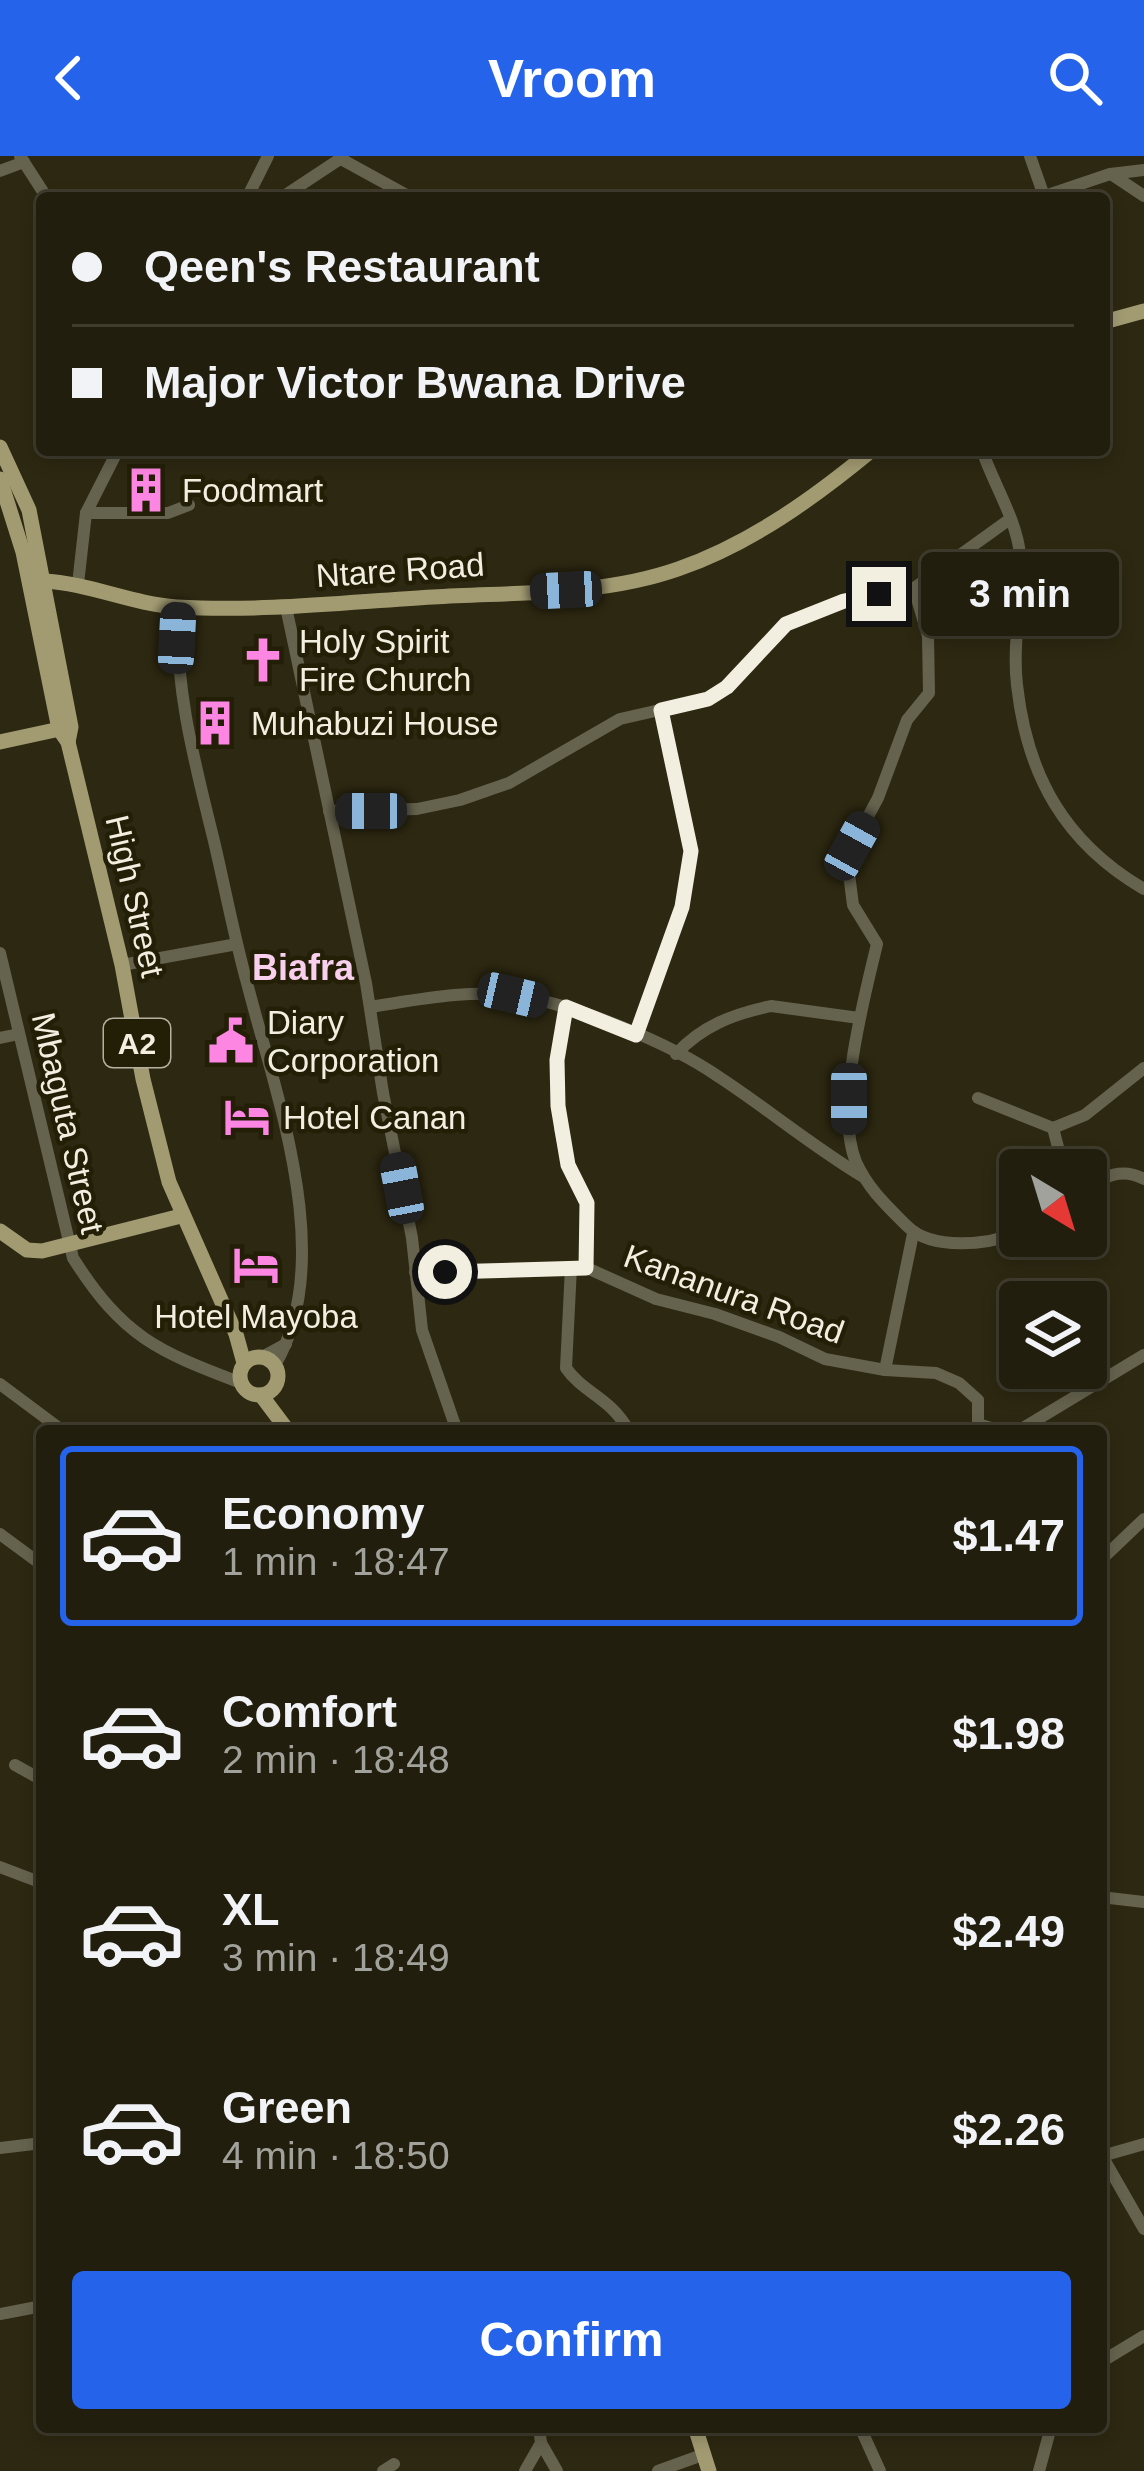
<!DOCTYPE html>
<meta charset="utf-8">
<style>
:root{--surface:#221e0d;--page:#2a2716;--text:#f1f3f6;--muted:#a2a29d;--line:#3f3c2e;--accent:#2563eb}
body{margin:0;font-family:Helvetica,sans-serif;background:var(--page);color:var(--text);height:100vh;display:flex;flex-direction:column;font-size:45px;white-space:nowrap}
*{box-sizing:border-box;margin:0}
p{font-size:39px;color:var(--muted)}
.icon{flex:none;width:66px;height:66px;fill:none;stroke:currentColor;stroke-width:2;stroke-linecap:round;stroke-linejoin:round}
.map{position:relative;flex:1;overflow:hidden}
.side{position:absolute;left:36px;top:1269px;width:1071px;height:1008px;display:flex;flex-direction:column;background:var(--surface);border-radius:12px;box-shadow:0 6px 18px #0003,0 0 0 3px var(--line)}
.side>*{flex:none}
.top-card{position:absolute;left:36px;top:36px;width:1074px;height:264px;border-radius:12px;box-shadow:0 6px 18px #0003,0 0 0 3px var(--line);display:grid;align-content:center;height:264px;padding:0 36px;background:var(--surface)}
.needle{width:78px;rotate:142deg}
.controls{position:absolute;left:999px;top:993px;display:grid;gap:24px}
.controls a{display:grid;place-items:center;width:108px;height:108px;border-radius:12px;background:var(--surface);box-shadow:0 6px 18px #0003,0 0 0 3px var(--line);font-size:60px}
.end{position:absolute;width:54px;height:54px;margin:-27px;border:15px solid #f2efe1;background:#111;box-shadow:0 0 0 6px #111}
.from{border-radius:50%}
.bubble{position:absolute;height:84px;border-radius:12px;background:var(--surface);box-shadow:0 6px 18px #0003,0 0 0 3px var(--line);font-size:39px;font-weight:700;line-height:84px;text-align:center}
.car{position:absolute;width:36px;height:72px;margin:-36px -18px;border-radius:15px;box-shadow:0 0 9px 3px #0007;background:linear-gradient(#222 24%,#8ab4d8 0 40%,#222 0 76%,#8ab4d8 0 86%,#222 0)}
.top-card b{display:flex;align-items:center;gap:42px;height:114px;font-size:45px}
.top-card b+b{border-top:3px solid var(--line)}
.top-card i{width:30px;height:30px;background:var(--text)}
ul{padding:21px 0 0;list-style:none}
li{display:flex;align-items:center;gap:36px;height:180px;margin:0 24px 18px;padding:0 12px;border:6px solid transparent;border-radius:12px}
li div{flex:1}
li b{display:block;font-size:45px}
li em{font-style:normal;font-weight:700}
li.selected{border-color:var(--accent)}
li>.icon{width:108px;height:108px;stroke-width:1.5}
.cta{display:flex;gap:24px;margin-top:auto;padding:24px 36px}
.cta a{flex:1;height:138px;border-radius:12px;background:var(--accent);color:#fff;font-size:48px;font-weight:700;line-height:138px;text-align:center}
header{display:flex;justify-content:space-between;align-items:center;height:156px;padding:0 36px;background:var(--accent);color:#fff;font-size:54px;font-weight:700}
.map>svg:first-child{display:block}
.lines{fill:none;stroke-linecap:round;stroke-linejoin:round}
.minor{stroke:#65624e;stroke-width:12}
.major{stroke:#a29b72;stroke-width:15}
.route{stroke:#f2efe1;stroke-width:15}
.labels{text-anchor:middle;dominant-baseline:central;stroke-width:9;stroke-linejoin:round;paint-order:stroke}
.shield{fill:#231f07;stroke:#b4b1a0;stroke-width:3}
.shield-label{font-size:30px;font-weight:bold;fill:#f2efe1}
.poi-label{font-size:33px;fill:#f2efe1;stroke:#231f07;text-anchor:start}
.street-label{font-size:33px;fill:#f2efe1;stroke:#231f07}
.neighbourhood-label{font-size:36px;font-weight:bold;fill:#f8cfec;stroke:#231f07}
</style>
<header><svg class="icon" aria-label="back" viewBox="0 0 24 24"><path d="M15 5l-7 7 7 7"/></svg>Vroom<svg class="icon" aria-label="search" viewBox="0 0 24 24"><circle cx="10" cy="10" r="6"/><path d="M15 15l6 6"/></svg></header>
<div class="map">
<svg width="1144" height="2315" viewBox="0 0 1144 2315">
<rect width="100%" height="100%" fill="#2d2811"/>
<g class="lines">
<g class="minor">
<polyline points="20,0 47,42"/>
<polyline points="1030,0 1044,40"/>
<polyline points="341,3 412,42"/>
<polyline points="0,15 24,6"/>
<polyline points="1111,18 1144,40"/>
<polyline points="247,42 268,0"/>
<polyline points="281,42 343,1"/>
<polyline points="1039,42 1110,18 1144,14"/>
<path d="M982 294C993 327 1017 364 1020 399 1023 442 1012 486 1017 529 1027 620 1065 687 1144 733"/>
<polyline points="86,357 168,357 189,349"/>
<polyline points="78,428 86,357 118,294"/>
<path d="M914 432 928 480 929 537 907 564 878 642 852 690 848 710 853 749 877 788C864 843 834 953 856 1006 869 1034 886 1049 907 1070 932 1095 988 1089 1020 1076"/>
<path d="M178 451C174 530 195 608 214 685 225 732 234 780 247 827 275 937 338 1103 275 1209"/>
<polyline points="286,451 366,827 383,937 412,1082 422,1174 457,1275"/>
<polyline points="329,655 417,653 460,644 509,627 620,563 708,543 727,531 786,468 844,445 914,432 1010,363"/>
<path d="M0 797 73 1102C123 1181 157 1195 241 1227"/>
<polyline points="122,809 237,788"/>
<path d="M370 851C417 844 469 833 516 840 575 848 670 887 719 921 768 953 812 990 862 1020"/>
<polyline points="566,851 557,904 560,973 568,1009 587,1047 587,1112"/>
<polyline points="636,879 682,751 691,695 661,553"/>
<polyline points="0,882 19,878"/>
<path d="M676 898C702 870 733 858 771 850L859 862"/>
<polyline points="978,942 1053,972 1085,959 1144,912"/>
<polyline points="1053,972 1064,1014"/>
<path d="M1086 1033C1105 1020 1122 1011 1144 1023"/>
<path d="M571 1111 566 1212C584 1238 609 1240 629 1275"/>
<polyline points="415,1116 587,1112 656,1143 715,1158 779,1181 825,1203 885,1214 936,1217 959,1227 978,1244 978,1268 1001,1275"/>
<polyline points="262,1201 286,1188"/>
<polyline points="885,1214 913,1078"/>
<polyline points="0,1228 63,1275"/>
<polyline points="1018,1275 1144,1199"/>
<polyline points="0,1378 42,1409"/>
<polyline points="1101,1404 1144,1363"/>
<polyline points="15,1609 42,1624"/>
<polyline points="0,1711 42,1727"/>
<polyline points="1101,1741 1144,1746"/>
<polyline points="0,1992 42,1987"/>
<polyline points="1101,1998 1144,2073"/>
<polyline points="1102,2000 1144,1988"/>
<polyline points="0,2158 42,2150"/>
<polyline points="1101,2206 1144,2180"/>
<polyline points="860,2271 880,2315"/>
<polyline points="541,2287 557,2315"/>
<polyline points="383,2315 394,2308"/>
<polyline points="525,2315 541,2287 539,2271"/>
<polyline points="658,2315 705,2298"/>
<polyline points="1039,2315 1051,2271"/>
</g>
<g class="major">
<polyline points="1104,166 1144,155"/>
<polyline points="0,291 29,354 71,571 68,586"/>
<polyline points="0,323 23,396 59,573 68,586 122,809 143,923 169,1026 236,1178 244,1207"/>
<path d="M43 425C89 427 131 448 177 451 262 456 348 446 433 441 514 436 601 440 678 413 750 388 814 342 872 294"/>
<polyline points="0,586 69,571"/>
<polyline points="0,1075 27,1094 42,1095 181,1060"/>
<circle cx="259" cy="1220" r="19"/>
<polyline points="261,1239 288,1275"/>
<polyline points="695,2271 709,2315"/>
</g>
</g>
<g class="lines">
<polyline class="route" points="445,1116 586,1112 587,1047 568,1009 558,950 557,904 566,851 636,879 682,751 691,695 661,554 708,543 727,531 786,468 844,445 879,438"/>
</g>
<defs>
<g id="building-bare" transform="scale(3.6)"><path d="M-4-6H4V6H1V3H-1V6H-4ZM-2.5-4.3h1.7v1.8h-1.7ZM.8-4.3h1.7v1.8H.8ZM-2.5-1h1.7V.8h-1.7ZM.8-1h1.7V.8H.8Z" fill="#fd86e2" stroke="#231f07" stroke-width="2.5" paint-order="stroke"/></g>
<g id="church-bare" transform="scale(3.6)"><path d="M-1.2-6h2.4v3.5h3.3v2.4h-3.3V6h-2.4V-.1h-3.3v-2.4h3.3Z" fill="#fd86e2" stroke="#231f07" stroke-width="2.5" paint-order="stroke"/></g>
<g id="civic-bare" transform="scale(3.6)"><path d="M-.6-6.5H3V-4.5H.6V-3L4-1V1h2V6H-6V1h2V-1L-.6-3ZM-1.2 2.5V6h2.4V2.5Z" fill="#fd86e2" stroke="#231f07" stroke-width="2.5" paint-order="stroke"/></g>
<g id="hotel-bare" transform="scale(3.6)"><path d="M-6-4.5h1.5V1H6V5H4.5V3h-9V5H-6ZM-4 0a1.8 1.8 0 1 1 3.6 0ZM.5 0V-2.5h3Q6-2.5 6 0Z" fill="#fd86e2" stroke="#231f07" stroke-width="2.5" paint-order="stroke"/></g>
</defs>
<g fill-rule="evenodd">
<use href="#building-bare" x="146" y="334"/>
<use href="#church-bare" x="263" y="504"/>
<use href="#building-bare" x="215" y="567"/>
<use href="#civic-bare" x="231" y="885"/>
<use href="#hotel-bare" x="247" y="961"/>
<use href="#hotel-bare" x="256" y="1109"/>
</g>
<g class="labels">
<rect class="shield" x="104" y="863" width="66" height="48" rx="9"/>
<g class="shield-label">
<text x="137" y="887">A2</text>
</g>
<g class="poi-label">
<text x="182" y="334">Foodmart</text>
<text x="299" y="485">Holy Spirit<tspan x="299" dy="38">Fire Church</tspan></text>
<text x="251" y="567">Muhabuzi House</text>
<text x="267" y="866">Diary<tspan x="267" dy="38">Corporation</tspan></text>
<text x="283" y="961">Hotel Canan</text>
<text x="256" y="1160" text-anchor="middle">Hotel Mayoba</text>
</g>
<g class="street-label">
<text transform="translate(400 414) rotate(-4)">Ntare Road</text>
<text transform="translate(135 740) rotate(77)">High Street</text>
<text transform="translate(68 967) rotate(77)">Mbaguta Street</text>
<text transform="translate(734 1138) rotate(20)">Kananura Road</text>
</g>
<g class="neighbourhood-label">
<text x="303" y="811">Biafra</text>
</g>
</g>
</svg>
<div class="controls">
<a><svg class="needle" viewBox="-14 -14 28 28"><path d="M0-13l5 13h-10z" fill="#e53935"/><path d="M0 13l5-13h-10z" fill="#a2a29d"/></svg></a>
<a><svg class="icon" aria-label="layers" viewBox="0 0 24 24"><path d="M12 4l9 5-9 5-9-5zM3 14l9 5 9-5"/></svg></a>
</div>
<i class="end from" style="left:445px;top:1116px"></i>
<i class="end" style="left:879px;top:438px"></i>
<div class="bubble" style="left:921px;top:396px;width:198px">3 min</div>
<i class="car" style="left:566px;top:434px;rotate:267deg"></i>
<i class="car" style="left:177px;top:482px;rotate:3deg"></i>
<i class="car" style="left:371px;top:655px;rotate:270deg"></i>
<i class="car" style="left:852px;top:690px;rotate:29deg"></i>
<i class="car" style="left:513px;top:839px;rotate:103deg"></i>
<i class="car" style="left:849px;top:943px;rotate:180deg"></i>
<i class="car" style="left:402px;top:1032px;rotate:349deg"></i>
<div class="top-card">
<b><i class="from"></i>Qeen's Restaurant</b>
<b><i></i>Major Victor Bwana Drive</b>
</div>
<section class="side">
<ul>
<li class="selected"><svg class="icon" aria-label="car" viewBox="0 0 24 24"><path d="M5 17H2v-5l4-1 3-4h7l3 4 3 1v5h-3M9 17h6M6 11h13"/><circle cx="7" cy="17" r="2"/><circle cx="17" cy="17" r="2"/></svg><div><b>Economy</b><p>1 min · 18:47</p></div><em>$1.47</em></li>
<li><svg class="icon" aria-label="car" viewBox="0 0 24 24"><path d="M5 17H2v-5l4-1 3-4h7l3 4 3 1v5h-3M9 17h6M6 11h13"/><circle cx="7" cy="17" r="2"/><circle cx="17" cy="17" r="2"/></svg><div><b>Comfort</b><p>2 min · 18:48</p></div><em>$1.98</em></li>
<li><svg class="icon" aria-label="car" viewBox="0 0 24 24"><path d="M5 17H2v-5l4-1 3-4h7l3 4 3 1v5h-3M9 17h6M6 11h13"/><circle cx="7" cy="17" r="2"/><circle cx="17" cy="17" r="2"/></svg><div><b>XL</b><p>3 min · 18:49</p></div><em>$2.49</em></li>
<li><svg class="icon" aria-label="car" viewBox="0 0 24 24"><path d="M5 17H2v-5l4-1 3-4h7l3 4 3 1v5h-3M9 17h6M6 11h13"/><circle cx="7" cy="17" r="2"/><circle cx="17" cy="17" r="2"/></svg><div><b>Green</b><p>4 min · 18:50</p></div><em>$2.26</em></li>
</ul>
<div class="cta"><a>Confirm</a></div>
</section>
</div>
